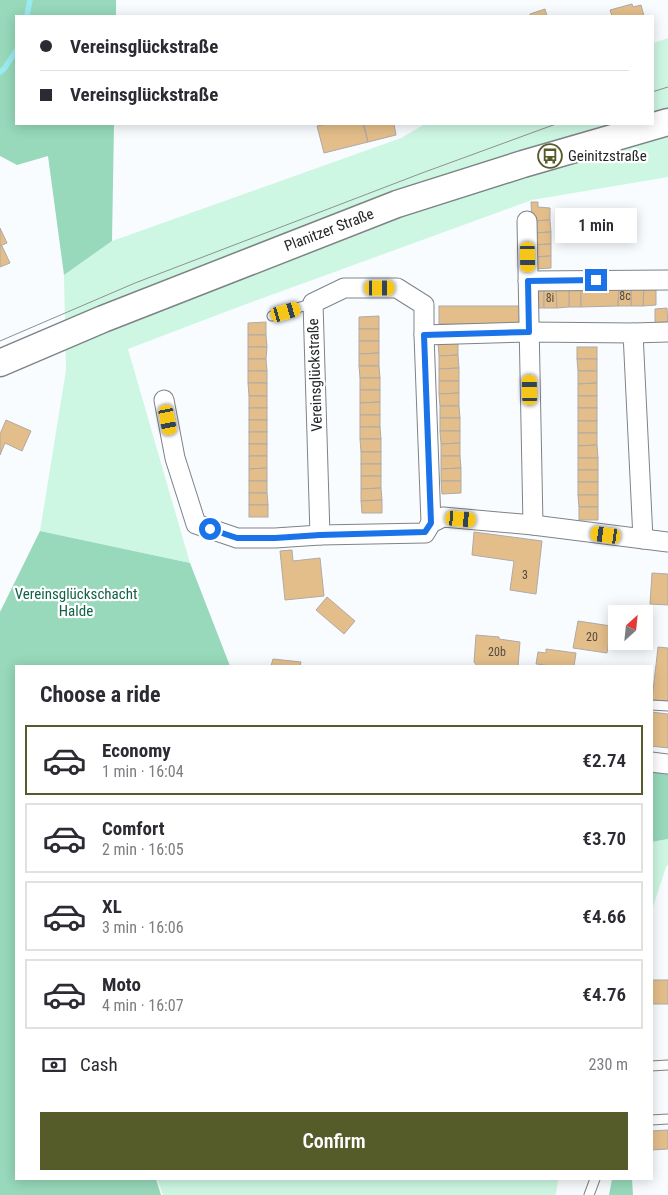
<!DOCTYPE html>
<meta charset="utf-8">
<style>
:root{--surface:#fff;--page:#f7f7f7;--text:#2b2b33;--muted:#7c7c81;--line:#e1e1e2;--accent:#555b29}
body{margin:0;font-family:"Roboto Condensed",sans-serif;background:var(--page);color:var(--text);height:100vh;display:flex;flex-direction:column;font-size:19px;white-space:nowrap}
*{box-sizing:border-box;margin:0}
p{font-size:16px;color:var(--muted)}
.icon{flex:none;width:28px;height:28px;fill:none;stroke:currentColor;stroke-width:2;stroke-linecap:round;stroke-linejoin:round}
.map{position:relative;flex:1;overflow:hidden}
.details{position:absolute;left:15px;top:665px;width:638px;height:515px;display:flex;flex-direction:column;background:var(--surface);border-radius:0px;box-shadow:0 2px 12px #0003}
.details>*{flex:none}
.banner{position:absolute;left:15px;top:15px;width:639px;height:110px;border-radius:0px;box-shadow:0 2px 12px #0003;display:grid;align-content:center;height:110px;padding:0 25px;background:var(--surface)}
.needle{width:32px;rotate:27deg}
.tools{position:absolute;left:608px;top:605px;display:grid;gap:10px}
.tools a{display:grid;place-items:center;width:45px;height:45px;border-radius:0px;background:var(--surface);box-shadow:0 2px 12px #0003;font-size:25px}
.end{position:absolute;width:22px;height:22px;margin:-11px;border:6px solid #1a73e8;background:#fff;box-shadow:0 0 0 2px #fff}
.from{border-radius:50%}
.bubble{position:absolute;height:35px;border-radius:0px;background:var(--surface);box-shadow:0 2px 12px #0003;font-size:16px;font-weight:600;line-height:35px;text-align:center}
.car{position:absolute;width:15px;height:30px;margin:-15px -8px;border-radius:6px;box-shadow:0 0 4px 1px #0007;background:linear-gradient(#f5c518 24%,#345 0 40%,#f5c518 0 76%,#345 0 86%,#f5c518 0)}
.banner b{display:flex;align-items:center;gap:18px;height:48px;font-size:19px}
.banner b+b{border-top:1px solid var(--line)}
.banner i{width:12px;height:12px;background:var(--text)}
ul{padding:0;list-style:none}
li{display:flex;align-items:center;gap:15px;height:70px;margin:0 10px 8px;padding:0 15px;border:2px solid var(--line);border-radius:0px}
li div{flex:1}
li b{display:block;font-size:19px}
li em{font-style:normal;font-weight:600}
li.current{border-color:var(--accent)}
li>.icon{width:45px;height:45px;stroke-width:1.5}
h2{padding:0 25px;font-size:22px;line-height:60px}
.pay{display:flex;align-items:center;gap:12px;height:55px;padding:0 25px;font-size:19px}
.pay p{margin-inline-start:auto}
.button{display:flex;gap:10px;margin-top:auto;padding:10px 25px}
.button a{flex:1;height:58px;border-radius:0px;background:var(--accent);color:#fff;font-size:20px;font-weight:600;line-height:58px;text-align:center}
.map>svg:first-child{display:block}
.green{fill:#cef7e3}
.forest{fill:#97d9ba}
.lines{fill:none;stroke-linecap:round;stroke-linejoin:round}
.stream{stroke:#9aebf1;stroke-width:5.5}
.building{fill:#e4be8a;stroke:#aeaaa5}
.lane-casing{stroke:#7e8387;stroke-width:11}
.street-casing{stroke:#7e8387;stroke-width:21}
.secondary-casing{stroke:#7e8387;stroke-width:29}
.lane{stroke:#fff;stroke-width:9}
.street{stroke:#fff;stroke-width:19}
.secondary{stroke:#fff;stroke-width:26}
.tram{stroke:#8e9093;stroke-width:1}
.route{stroke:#1a73e8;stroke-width:6}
.labels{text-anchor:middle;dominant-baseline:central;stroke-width:4.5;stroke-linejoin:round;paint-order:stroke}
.number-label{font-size:12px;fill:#534b40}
.poi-label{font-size:15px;fill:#232527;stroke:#fff;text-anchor:start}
.street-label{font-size:15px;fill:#232527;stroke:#fff}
.park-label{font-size:15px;fill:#126246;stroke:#fff}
</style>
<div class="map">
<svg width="668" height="1195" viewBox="0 0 668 1195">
<rect width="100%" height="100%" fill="#f9fcff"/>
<g class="green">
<polygon points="668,38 668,177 532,200 233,309 128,349 190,563 40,531 66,370 64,275 112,241 401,138 425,124 652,124 653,43"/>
<polygon points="668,839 668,865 666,867 653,907 651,941 651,842"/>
<polygon points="157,1179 558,1179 556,1195 163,1195"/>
</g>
<g class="forest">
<polygon points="0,0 116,0 116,16 16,16 16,124 114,124 112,241 64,275 48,156 17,165 0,156"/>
<polygon points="40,531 190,563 230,666 16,666 16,1179 156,1179 161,1195 0,1195 0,612"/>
<polygon points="651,767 668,770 668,839 651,842"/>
<polygon points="612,1179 632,1179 633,1195 609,1195"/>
</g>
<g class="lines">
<g class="stream">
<polyline points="27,16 30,0"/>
<polyline points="0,72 4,69 16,51"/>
</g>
</g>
<g class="building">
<polygon points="632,4 633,7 641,5 644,16 612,16 610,10"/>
<polygon points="545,9 547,16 530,16 530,14"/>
<polygon points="327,124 363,124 368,142 324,153 317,126"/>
<polygon points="364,124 394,124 396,135 368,142"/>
<polygon points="531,202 538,202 538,207 550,208 550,220 532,221"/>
<polygon points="550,220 551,232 532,233 532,221"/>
<polygon points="0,228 7,243 0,246"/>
<polygon points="551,232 551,244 532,245 532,233"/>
<polygon points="551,244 551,256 532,257 532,245"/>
<polygon points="2,246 10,263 0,267 0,247"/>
<polygon points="551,256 551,268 533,269 532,257"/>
<polygon points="644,286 656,286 656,305 643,306"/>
<polygon points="644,286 643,306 631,306 631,287"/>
<polygon points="581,287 581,307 569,307 569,288"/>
<polygon points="581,287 619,287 618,306 581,307"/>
<polygon points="619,287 631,287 631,306 618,306"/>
<rect x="532" y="288" width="12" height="20"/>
<polygon points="544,288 556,288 557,308 544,308"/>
<polygon points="556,288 569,288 569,307 557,308"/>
<rect x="439" y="306" width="83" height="18"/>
<polygon points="667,308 668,326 655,326 655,309"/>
<polygon points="379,316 379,329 359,329 359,317"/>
<polygon points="266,322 266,335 248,335 248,323"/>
<rect x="359" y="329" width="20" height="12"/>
<polygon points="248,335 266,335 267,347 248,347"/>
<polygon points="359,341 379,341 379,353 359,354"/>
<polygon points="438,343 458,343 458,355 439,356"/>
<polygon points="248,347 267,347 266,359 248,359"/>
<rect x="577" y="347" width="20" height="12"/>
<polygon points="379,353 379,366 359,366 359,354"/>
<polygon points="458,355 459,368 439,369 439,356"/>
<polygon points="248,359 266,359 267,371 248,371"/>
<polygon points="577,359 597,359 597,371 578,371"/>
<polygon points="359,366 379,366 380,378 360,378"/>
<polygon points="459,368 459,381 439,381 439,369"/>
<rect x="248" y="371" width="19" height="12"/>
<polygon points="578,371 597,371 597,383 578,384"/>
<rect x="360" y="378" width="20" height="12"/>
<polygon points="439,381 459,381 459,393 439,394"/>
<polygon points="248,383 267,383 267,396 249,396"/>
<polygon points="597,383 597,396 578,396 578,384"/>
<polygon points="360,390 380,390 380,402 360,403"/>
<polygon points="459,393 459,406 440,406 439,394"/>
<rect x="249" y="396" width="18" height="12"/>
<rect x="578" y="396" width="19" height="12"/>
<polygon points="380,402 380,415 360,415 360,403"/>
<polygon points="440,406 459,406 460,418 440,418"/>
<rect x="249" y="408" width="18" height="12"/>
<rect x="578" y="408" width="19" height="13"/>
<rect x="360" y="415" width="20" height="12"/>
<rect x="440" y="418" width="20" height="13"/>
<polygon points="6,420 31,431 22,451 5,443 0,455 0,434"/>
<rect x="249" y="420" width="18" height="12"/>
<rect x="578" y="421" width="19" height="12"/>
<polygon points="360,427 380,427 381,439 360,439"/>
<polygon points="440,431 460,431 460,443 441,444"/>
<rect x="249" y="432" width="18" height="12"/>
<polygon points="578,433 597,433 597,445 578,446"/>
<polygon points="360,439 381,439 381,452 361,452"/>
<polygon points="460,443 460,456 441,456 441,444"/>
<rect x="249" y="444" width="18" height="12"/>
<polygon points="597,445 598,458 578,458 578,446"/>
<rect x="361" y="452" width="20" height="12"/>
<polygon points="249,456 267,456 267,468 249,469"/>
<polygon points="441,456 460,456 461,468 441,469"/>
<rect x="578" y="458" width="20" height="12"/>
<rect x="361" y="464" width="20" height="12"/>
<polygon points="267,468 267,481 249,481 249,469"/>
<polygon points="461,468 461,481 441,481 441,469"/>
<rect x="578" y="470" width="20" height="12"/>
<polygon points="361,476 381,476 381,488 361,489"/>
<rect x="249" y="481" width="18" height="12"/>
<polygon points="441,481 461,481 461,493 442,494"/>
<rect x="578" y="482" width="20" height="13"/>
<polygon points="381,488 382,500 361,501 361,489"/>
<polygon points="249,493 267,493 268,505 249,505"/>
<polygon points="578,495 598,495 598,507 579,507"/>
<polygon points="382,500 382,513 362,513 361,501"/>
<rect x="249" y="505" width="19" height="12"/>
<rect x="579" y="507" width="19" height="13"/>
<polygon points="474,532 542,541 536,594 510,590 514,561 472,555"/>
<polygon points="292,550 293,561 320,558 324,596 285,600 280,551"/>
<polygon points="652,573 668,574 668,605 650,604"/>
<polygon points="327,597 355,621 344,634 316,610"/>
<polygon points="578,621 611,626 607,653 573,648"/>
<polygon points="476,635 499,637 499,639 520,642 518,666 477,666 474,662"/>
<polygon points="658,647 668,648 668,701 652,700"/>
<polygon points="546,649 576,653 574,666 544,666 545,665 536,664 538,652 546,653"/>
<polygon points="273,659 301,662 300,666 271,666"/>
<polygon points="651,712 668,714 668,748 651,746"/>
<rect x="651" y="980" width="17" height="24"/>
<polygon points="668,1130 668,1149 651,1150 651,1131"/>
</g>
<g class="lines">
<g class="lane-casing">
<g id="lane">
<polyline points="272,316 313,303"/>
<polyline points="651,705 668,706"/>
<polyline points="651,1066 668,1065"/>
<polyline points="651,1120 668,1119"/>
<polyline points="589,1195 595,1179"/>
</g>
</g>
<g class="street-casing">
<g id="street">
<polyline points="527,221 533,525"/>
<polyline points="528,281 668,280"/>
<polyline points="633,333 668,332"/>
<polyline points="424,335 431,523"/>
<polyline points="164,400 175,458 196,524 237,538 275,538 320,535 425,533 431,523 443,517 533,525 668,542"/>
<polyline points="320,535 313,303 344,288 397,288 424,305 424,335 529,332 633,333 643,539"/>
<polyline points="651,762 668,764"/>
</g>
</g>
<g class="secondary-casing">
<polyline id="secondary" points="0,363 103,319 397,204 523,164 668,122"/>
</g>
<use href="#lane" class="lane"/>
<use href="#street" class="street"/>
<use href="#secondary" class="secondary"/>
<g class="tram">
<polyline points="652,92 668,87"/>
<polyline points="0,341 135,283 422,173 556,124"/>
</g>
</g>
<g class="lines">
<polyline class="route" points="210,529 237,538 275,538 320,535 425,532 431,523 424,335 529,332 528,281 596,280"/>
</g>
<defs>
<g id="bus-ring" transform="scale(1.25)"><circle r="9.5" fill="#fff" stroke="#555b29" stroke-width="1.5"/><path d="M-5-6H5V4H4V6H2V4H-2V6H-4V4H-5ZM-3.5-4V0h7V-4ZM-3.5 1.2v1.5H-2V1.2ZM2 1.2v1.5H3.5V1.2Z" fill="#555b29"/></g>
</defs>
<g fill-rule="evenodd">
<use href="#bus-ring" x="550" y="156"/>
</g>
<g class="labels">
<g class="number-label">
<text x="625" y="296">8c</text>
<text x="550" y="298">8i</text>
<text x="525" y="575">3</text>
<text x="592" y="637">20</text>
<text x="497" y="652">20b</text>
</g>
<g class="poi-label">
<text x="568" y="156">Geinitzstraße</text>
</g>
<g class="street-label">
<text transform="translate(329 230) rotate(-21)">Planitzer Straße</text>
<text transform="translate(315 375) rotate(-92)">Vereinsglückstraße</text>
</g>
<g class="park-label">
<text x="76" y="594">Vereinsglückschacht<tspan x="76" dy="17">Halde</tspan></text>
</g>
</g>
</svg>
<div class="tools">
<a><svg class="needle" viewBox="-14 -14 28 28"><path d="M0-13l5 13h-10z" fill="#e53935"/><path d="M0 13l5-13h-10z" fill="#7c7c81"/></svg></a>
</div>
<i class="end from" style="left:210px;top:529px"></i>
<i class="end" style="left:596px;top:280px"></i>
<div class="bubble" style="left:555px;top:208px;width:82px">1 min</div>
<i class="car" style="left:528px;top:257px;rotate:179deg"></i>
<i class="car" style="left:380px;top:288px;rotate:90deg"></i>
<i class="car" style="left:286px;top:312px;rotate:74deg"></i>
<i class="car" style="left:530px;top:390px;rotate:359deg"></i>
<i class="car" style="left:168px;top:420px;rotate:169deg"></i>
<i class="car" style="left:461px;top:519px;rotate:95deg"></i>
<i class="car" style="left:606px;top:535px;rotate:278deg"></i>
<div class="banner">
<b><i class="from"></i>Vereinsglückstraße</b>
<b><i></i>Vereinsglückstraße</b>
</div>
<section class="details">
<h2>Choose a ride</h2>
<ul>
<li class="current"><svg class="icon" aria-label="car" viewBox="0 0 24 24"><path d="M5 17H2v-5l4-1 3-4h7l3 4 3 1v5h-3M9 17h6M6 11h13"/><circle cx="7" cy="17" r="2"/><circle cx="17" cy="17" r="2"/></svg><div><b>Economy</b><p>1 min · 16:04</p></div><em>€2.74</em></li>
<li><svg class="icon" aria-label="car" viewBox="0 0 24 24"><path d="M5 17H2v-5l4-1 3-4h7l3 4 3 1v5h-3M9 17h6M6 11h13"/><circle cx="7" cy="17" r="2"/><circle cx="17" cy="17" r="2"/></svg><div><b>Comfort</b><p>2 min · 16:05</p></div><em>€3.70</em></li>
<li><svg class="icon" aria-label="car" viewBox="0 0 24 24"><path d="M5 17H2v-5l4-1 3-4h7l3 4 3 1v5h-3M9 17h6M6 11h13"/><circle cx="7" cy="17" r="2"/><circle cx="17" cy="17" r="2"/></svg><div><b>XL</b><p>3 min · 16:06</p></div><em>€4.66</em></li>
<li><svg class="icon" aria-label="car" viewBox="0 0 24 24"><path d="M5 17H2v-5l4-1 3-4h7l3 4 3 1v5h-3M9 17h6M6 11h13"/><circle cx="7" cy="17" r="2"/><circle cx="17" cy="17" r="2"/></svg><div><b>Moto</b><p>4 min · 16:07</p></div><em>€4.76</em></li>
</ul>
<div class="pay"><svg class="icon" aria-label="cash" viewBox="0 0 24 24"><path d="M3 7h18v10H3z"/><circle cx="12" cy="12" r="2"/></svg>Cash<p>230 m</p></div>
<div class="button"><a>Confirm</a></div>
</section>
</div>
